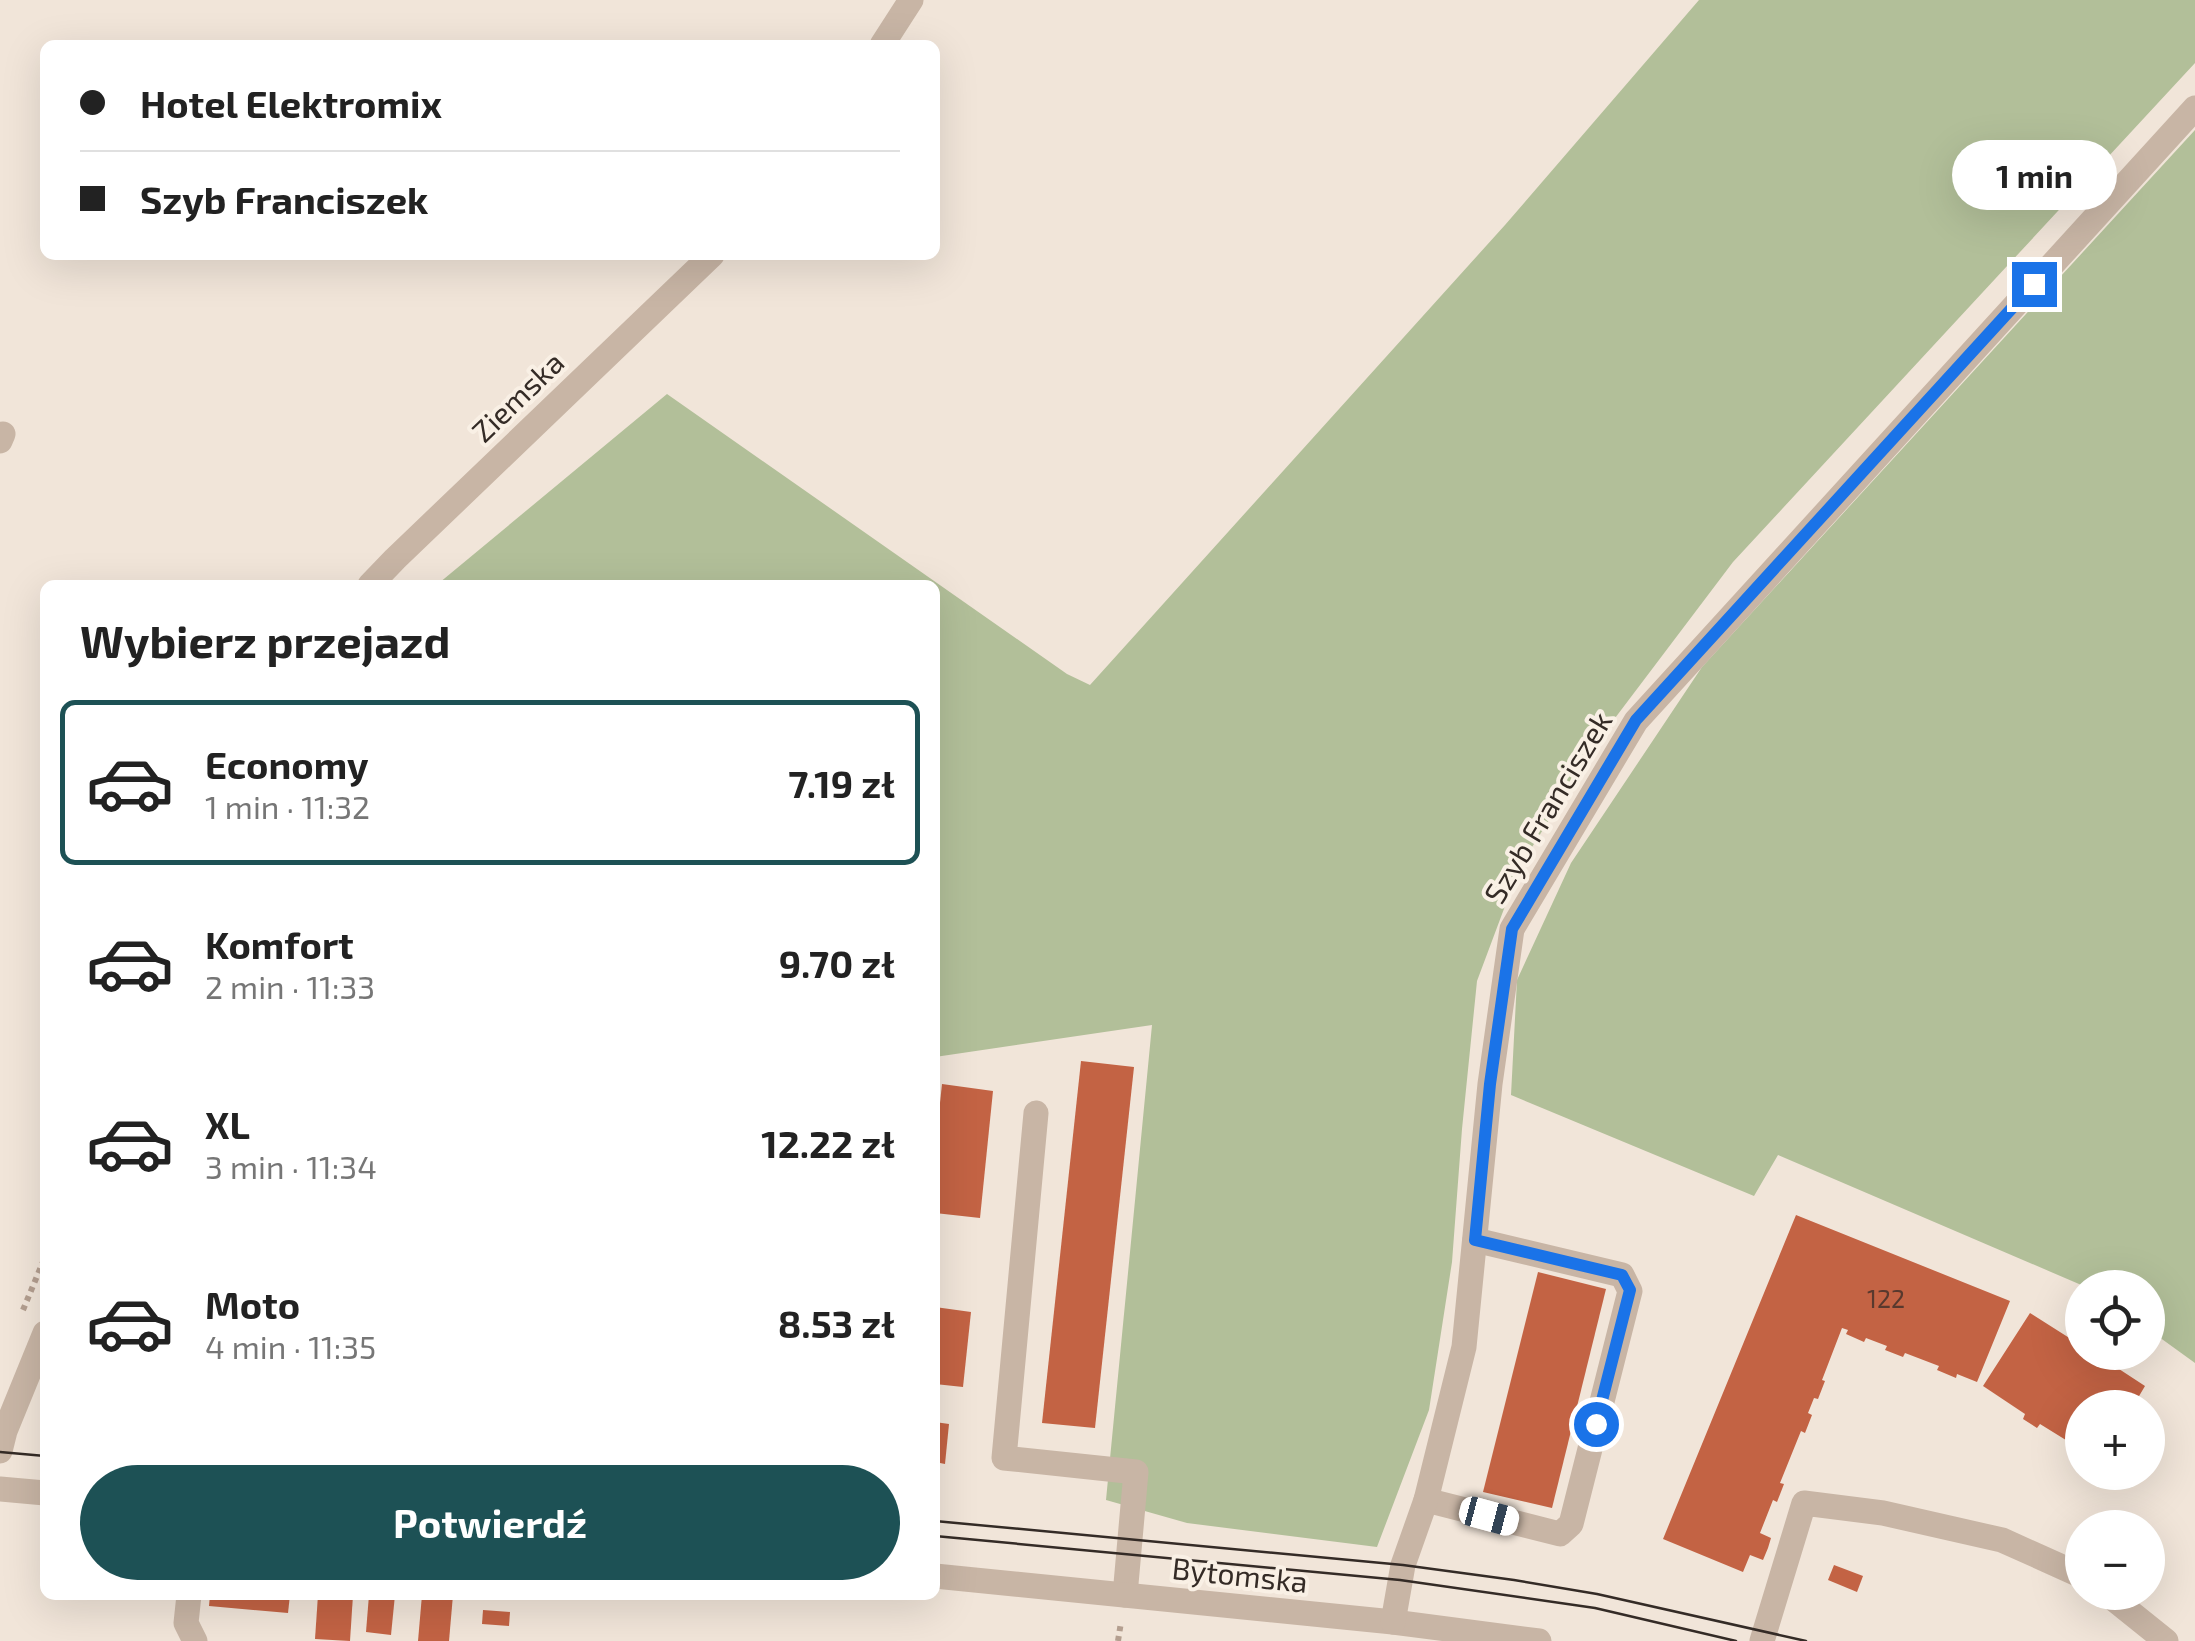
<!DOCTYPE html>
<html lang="pl">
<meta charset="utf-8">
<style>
:root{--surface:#fff;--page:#f2f2f2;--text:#222;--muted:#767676;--line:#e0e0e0;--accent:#1d5155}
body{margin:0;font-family:"Exo 2",sans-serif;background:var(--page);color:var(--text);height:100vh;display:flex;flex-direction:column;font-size:38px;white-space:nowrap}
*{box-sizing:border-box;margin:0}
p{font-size:32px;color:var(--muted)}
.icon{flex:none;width:55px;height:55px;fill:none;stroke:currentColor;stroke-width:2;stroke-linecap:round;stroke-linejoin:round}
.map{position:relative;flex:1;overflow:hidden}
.drawer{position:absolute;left:40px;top:580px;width:900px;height:1020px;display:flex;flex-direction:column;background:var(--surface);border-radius:15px;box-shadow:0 10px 40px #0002}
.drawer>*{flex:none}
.hud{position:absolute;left:40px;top:40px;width:900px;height:220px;border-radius:15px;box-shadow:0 10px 40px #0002;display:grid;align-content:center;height:220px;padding:0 40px;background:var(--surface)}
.fabs{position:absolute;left:2065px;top:1270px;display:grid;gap:20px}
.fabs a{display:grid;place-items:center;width:100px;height:100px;border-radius:50%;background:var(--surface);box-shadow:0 10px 40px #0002;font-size:50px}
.end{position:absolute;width:45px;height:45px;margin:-22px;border:12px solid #1a73e8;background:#fff;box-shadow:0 0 0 5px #fff}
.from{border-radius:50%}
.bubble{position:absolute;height:70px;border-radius:35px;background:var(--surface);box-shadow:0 10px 40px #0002;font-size:32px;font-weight:700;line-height:70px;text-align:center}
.car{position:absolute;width:30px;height:60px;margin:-30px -15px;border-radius:12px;box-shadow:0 0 8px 2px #0007;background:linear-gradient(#fff 24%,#345 0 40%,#fff 0 76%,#345 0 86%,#fff 0)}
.hud b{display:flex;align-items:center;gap:35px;height:95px;font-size:38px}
.hud b+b{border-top:2px solid var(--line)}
.hud i{width:25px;height:25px;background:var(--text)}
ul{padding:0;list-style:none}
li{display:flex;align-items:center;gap:30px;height:165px;margin:0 20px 15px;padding:0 20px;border:5px solid transparent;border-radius:15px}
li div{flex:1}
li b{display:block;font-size:38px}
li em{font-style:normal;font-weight:700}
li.on{border-color:var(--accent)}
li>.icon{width:90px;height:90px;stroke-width:1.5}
h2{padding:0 40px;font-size:45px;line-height:120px}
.cta{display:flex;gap:20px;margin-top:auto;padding:20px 40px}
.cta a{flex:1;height:115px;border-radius:60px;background:var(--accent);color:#fff;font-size:40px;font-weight:700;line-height:115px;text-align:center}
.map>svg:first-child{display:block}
.green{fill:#b2bf99}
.building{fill:#c36344}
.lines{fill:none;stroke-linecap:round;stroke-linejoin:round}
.path{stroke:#b49f90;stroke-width:6;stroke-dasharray:5 5;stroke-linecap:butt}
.minor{stroke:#c8b5a5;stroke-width:25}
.tram{stroke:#342b26;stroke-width:2.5}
.route{stroke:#1a73e8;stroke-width:12}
.labels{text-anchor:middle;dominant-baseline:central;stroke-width:8;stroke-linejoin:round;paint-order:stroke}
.number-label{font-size:25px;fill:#58392e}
.street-label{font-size:30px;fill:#342b26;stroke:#f9f0e5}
</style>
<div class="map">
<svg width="2195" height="1641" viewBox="0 0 2195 1641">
<rect width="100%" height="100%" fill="#f1e5d9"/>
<g class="green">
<polygon points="1699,0 2195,0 2195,63 1733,562 1606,730 1520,866 1477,981 1462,1129 1452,1262 1429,1410 1377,1547 1187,1523 1106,1500 1152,1025 935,1057 935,585 439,585 439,583 667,394 1067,674 1090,685 1505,225"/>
<polygon points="2195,130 2195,1363 2148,1329 2148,1288 2086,1287 1778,1155 1754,1196 1511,1095 1517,980 1571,863 1702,667"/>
</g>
<g class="building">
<polygon points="1081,1061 1134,1067 1095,1428 1042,1423"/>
<polygon points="942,1084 993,1091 980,1218 935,1213 935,1150"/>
<polygon points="1796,1215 2010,1301 1977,1382 1957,1374 1956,1378 1937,1370 1939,1366 1905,1353 1903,1357 1885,1350 1887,1346 1866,1338 1864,1342 1846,1334 1848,1330 1842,1328 1822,1380 1825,1381 1818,1399 1814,1398 1808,1413 1812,1415 1805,1433 1801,1431 1780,1483 1784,1484 1777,1502 1773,1500 1760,1533 1771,1538 1768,1548 1763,1560 1750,1555 1743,1572 1663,1539"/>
<polygon points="1538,1272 1606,1289 1552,1508 1483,1492"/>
<polygon points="935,1307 971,1312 963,1387 935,1384"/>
<polygon points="2030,1313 2082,1346 2082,1352 2093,1352 2145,1386 2132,1408 2082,1408 2082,1450 2040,1424 2037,1428 2023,1419 2025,1414 1983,1386"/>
<polygon points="935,1422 949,1424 945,1464 935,1462"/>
<polygon points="1834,1565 1863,1576 1857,1592 1828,1580"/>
<polygon points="210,1595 290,1595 288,1613 209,1606"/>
<polygon points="318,1595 353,1595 350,1641 315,1639"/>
<polygon points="369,1595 395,1595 391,1635 366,1632"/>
<polygon points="422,1595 453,1595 449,1641 418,1641"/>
<polygon points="483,1610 510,1612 509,1626 482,1624"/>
</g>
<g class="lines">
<g class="path">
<polyline points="23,1310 45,1257"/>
<polyline points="1118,1641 1121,1622"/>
</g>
<g class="minor">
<polyline points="882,45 911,0"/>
<polyline points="0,441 3,434"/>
<polyline points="370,585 395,559 712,255"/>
<polyline points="1036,1113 1004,1458 1136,1472 1125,1595"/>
<polyline points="0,1451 5,1431 45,1333"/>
<polyline points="0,1489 45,1493"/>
<polyline points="1426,1500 1560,1534 1571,1524 1630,1291 1622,1275 1475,1240"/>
<polyline points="935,1576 1393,1622 1539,1641"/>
<polyline points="2105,1592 2166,1641"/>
<polyline points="189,1595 186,1623 195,1641"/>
<polyline points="1393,1622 1403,1565 1426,1500 1464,1347 1490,1084 1512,929 1636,721 2195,108"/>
<polyline points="1762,1641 1804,1503 1883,1513 2002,1540 2082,1576"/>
</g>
<g class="tram">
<polyline points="0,1452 45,1456"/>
<polyline points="935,1521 1403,1565 1514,1580 1597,1594 1806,1641"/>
<polyline points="935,1536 1400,1580 1595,1608 1736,1641"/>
</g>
</g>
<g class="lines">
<polyline class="route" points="1596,1424 1630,1290 1622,1275 1475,1240 1490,1084 1512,929 1636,720 2034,284"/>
</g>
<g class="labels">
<g class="number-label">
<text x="1886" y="1298">122</text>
</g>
<g class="street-label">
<text transform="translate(517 396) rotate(-44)">Ziemska</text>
<text transform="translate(1547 807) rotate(-59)">Szyb Franciszek</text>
<text transform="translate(1240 1574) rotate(6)">Bytomska</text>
</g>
</g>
</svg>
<div class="fabs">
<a><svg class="icon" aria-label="locate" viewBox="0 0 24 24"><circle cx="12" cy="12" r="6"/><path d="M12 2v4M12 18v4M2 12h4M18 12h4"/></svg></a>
<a>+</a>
<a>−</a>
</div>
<i class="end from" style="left:1596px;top:1424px"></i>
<i class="end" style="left:2034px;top:284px"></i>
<div class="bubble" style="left:1952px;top:140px;width:165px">1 min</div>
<i class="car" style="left:1489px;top:1516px;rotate:105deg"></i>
<div class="hud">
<b><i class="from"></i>Hotel Elektromix</b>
<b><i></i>Szyb Franciszek</b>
</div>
<section class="drawer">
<h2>Wybierz przejazd</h2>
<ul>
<li class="on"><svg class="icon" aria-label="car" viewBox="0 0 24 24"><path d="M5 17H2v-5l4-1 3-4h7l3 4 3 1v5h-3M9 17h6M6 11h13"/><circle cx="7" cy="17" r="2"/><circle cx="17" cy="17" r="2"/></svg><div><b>Economy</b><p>1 min · 11:32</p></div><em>7.19 zł</em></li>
<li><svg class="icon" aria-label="car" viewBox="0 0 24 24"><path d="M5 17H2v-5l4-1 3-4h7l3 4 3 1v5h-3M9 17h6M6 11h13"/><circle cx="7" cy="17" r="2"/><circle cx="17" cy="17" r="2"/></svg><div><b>Komfort</b><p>2 min · 11:33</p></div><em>9.70 zł</em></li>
<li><svg class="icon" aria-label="car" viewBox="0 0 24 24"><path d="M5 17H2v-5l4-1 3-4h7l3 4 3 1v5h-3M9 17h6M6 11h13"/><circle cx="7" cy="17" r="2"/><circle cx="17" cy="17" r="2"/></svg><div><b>XL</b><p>3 min · 11:34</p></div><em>12.22 zł</em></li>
<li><svg class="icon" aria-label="car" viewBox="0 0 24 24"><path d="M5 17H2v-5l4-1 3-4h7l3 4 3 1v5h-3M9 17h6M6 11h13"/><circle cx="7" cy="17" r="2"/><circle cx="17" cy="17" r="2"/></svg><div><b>Moto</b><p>4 min · 11:35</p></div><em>8.53 zł</em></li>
</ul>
<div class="cta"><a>Potwierdź</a></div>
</section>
</div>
